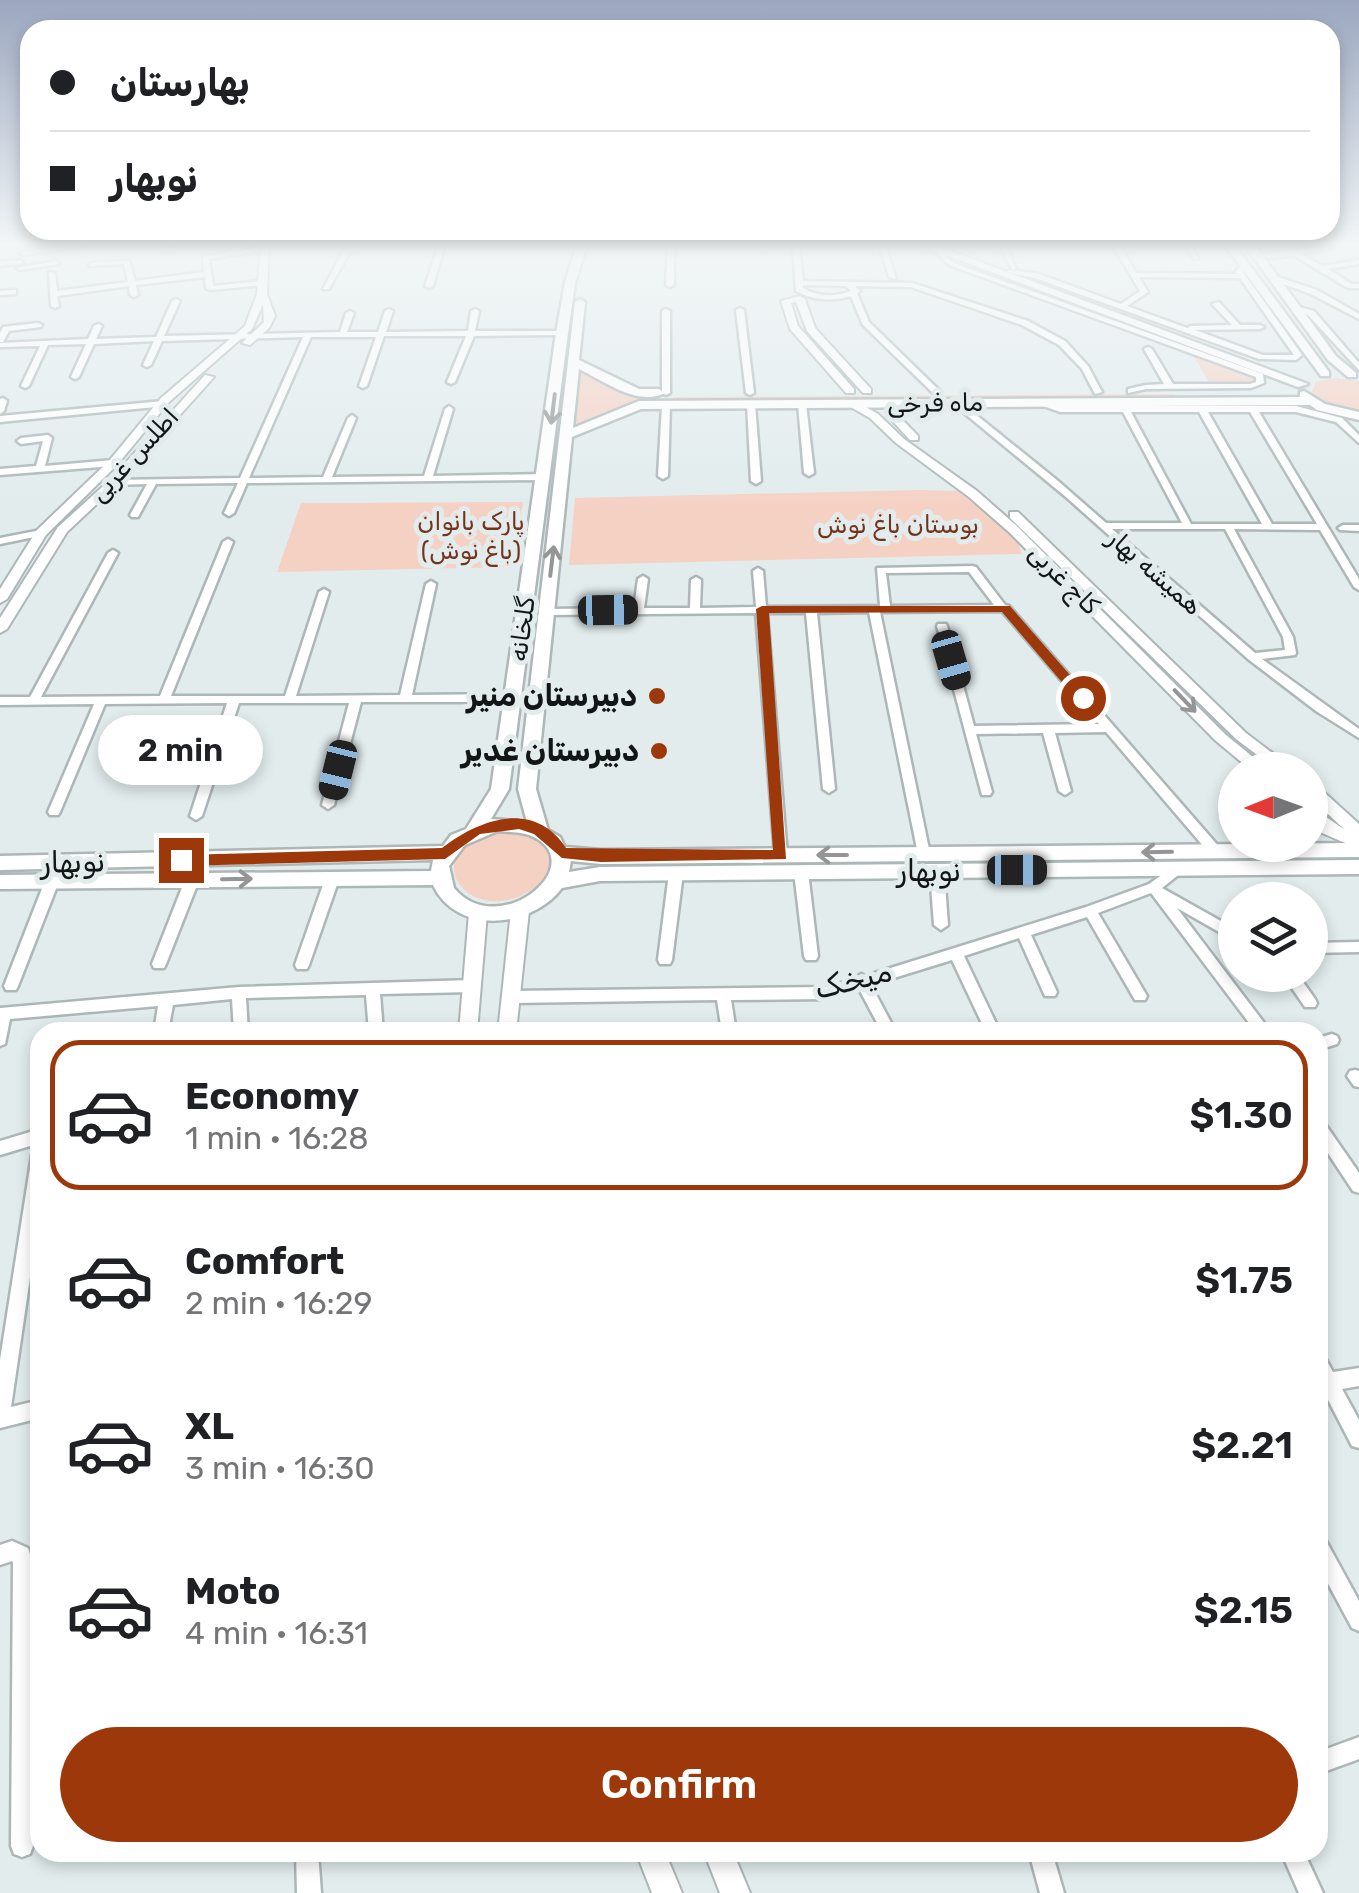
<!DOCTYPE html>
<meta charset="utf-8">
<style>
:root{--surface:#fff;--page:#f2f2f2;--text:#202124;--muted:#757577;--line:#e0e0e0;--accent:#9d380b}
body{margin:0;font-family:Rubik,"Noto Naskh Arabic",sans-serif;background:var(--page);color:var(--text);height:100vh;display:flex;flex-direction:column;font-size:38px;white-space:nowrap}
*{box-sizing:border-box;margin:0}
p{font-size:32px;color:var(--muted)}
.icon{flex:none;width:55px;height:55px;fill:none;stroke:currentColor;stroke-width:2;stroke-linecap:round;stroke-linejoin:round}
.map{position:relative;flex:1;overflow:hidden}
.details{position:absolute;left:30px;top:1022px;width:1298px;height:840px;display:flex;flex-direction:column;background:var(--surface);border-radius:30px;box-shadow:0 5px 15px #0003}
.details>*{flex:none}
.guide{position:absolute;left:20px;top:20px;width:1320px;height:220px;border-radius:30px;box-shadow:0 5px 15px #0003;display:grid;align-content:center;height:220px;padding:0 30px;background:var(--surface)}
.needle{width:65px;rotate:269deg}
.buttons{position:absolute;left:1218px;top:752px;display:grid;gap:20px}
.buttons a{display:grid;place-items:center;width:110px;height:110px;border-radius:50%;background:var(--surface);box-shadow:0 5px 15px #0003;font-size:50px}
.end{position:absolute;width:45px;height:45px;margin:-22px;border:12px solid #9d380b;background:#fff;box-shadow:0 0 0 5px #fff}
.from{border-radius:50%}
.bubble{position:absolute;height:70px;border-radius:35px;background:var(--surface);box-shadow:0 5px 15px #0003;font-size:32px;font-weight:600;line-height:70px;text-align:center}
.car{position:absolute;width:30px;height:60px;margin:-30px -15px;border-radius:12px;box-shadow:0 0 8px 2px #0007;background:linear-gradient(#222 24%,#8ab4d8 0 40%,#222 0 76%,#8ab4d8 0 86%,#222 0)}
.guide b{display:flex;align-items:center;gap:35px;height:95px;font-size:38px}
.guide b+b{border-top:2px solid var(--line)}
.guide i{width:25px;height:25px;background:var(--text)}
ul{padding:18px 0 0;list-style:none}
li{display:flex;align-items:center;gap:30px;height:150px;margin:0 20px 15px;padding:0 10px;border:5px solid transparent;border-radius:30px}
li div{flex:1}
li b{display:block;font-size:38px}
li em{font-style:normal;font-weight:600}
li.active{border-color:var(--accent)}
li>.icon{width:90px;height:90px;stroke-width:1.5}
.cta{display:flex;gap:20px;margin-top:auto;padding:20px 30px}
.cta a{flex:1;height:115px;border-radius:60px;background:var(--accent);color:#fff;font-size:40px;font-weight:600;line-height:115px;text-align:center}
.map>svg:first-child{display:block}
.green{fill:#f5d1c4}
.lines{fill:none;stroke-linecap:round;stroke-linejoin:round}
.minor-casing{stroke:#adb7b8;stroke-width:5}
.tertiary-casing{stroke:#adb7b8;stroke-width:4}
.secondary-casing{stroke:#adb7b8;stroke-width:5}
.minor{fill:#fff;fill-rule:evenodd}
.tertiary{fill:#fff;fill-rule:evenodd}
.secondary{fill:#fff;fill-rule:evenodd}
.oneway{stroke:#949696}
.route{fill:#9d380b}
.poi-dot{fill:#9d380b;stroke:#e2eced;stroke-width:4}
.labels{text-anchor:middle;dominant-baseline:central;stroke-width:10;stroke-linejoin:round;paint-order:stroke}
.far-street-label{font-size:25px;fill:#121616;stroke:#e2eced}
.far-park-label{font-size:25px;fill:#75331b;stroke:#e2eced}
.poi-label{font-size:30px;font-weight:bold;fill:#121616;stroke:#e2eced;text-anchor:end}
.street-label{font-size:30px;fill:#121616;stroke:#e2eced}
</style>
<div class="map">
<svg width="1359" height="1893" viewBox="0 0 1359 1893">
<rect width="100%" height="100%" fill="#e2eced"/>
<g class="green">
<path d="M1165 338C1191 347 1248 358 1265 378L1260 385 1172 388 1167 383 1209 382 1193 355 1163 342Z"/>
<polygon points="580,370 638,397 659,397 661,403 576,428"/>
<polygon points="1335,378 1359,381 1359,412 1324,403 1312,392 1316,382"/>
<polygon points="1174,394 1177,398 673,401 674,397"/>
<polygon points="918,490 959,491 1014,533 1022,554 569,565 575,498"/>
<polygon points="523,502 513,567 277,572 301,503"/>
<path d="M496 831 528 833 549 848 552 871C496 938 424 878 467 845 475 838 487 835 496 831Z"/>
</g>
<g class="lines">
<g class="minor-casing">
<g id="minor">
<polygon points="75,244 95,244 23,255 20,253"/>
<polygon points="167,244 173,244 173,246 168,247"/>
<polygon points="347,244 354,244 329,289 323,289"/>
<polygon points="439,244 445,244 433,286 429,288 425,286"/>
<polygon points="668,244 674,244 674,285 670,287 666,285"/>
<path d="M793 244H799L803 281 912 283 1028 321 1065 341 1088 366 1102 392 1095 394 1082 369 1059 345 1022 325 911 287 855 286 860 291 857 293 869 322 941 392 934 394 863 325 851 296C832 301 814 301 796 291ZM808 285 846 286 851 291C835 297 818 297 803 288V286Z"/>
<polygon points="879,244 885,244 896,279 889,277"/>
<polygon points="999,244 1005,244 1016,269 1012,269"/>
<path d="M1112 244H1119L1136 273 1237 274 1235 272 1242 265H1246L1243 272 1302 355 1296 360 1259 359 1035 278 1006 272 1010 270 1039 274 1121 304 1140 291ZM1139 277 1240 278 1294 355H1263L1195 330 1260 329 1264 327 1260 325H1240L1219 302 1212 304 1232 325 1191 326 1187 328 1127 306 1148 292Z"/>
<polygon points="1183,244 1190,244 1198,259 1194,259"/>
<polygon points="1320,244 1327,244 1331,248 1301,254 1322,266 1359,260 1359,264 1328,269 1352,284 1359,284 1359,288 1348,288 1293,255 1273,258 1253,255 1322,247"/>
<polygon points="263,247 265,250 209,259 213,286 261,281 264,281 264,285 210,290 206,288 205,277 136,285 138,295 134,297 130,295 129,286 57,296 59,306 55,308 51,306 49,272 55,273 57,291 128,282 124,264 89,266 91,263 129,261 135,281 204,272 203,256"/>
<polygon points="937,251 941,251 953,263 1263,374 1264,383 1251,388 1146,389 1128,393 1128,389 1146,385 1164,384 1144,349 1148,347 1152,349 1173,384 1250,384 1256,382 1256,377 949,265 937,253"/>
<polygon points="21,260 23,263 0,266 0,262"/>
<polygon points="57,261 59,264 20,270 16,268"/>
<polygon points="1272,275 1317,290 1359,314 1359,319 1311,294 1269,279"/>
<polygon points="13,290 16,290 16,294 0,295 0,291"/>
<polygon points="176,299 180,301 164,336 340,332 346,313 350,311 354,313 347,332 378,332 385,311 389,309 393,311 386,332 468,331 471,311 475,309 479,311 475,331 565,331 566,333 562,335 474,336 455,382 451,384 447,382 466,336 384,336 367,386 363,388 359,386 376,337 311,337 249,478 323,477 348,418 352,415 356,418 332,477 424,476 445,409 449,406 453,409 433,476 544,474 549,477 544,480 247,483 234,513 229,516 224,513 238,483 156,484 138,517 132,517 130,515 147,484 114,485 109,482 111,480 240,478 303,337 162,341 151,365 147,367 143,365 154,341 94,344 79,377 75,379 71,377 86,344 48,345 29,386 25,388 21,386 40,346 0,347 0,343 88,339 94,326 98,324 102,326 96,339 156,337 172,301"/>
<polygon points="1295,306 1314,311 1359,363 1359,370 1308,315 1292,310 1291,308"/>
<polygon points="740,308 744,310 754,393 750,395 746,393 736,310"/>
<polygon points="666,309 670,311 670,393 666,395 662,393 662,311"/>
<polygon points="38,323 42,325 41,327 9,331 3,342 0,342 0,333 3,327"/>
<polygon points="3,398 7,401 4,411 0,414 0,399"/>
<path d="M1038 400 1061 406H1296L1342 418 1359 435V443L1336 422 1296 412H1259L1359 579V590L1354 587 1320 530 1234 529 1293 637 1296 653 1295 655 1262 659 1359 729V738L1316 711 1248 659 1066 497 952 403 959 401 1058 481 1106 523H1182L1123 412H1060L1038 404ZM1131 412H1199L1262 524H1191ZM1208 412H1250L1317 524H1272ZM1112 529H1225L1283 637 1285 650 1255 653Z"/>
<polygon points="163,401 166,402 166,406 0,422 0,416"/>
<polygon points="751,401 755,404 761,481 756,484 751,481 747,404"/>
<polygon points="802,401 806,404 814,473 809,476 804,473 798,404"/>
<polygon points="666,402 670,405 668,476 663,479 658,476 662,405"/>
<polygon points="48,435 52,438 45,466 113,460 117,463 113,466 0,475 0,469 36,466 43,441 21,444 17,441 21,438"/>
<polygon points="1343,525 1359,525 1359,531 1340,530 1338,528"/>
<polygon points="41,530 46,533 44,535 0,544 0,538"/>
<polygon points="228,539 233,542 171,696 285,696 319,592 324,589 329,592 296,696 400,695 426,584 431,581 436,584 412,695 513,694 519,698 513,702 361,702 334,805 328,809 322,805 349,703 239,703 202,816 196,820 190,816 227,703 105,704 60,812 58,815 50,815 48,812 94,704 0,705 0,697 30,697 108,553 113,550 118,553 41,697 160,696 223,542"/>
<path d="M972 566 976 567 1005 605 1009 606 1220 848 1221 851 1220 854H1210L1106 732 1055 733 1071 791 1065 795 1059 791 1043 733 976 734 992 792 990 795H982L937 626 938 624H946L947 626 974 726 1099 724 1002 611 880 612 930 854 924 859 918 854 869 612 817 613 835 789 829 793 823 789 806 613H767L787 855 781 860 775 855 756 613 546 615 541 612 546 609 634 608 638 579 643 576 648 579 644 608H690L691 580 696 577 701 580 700 608 756 607 753 571 758 568 763 571 766 607 880 606 877 568ZM969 572 994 605 890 606 886 573Z"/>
<polygon points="1177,864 1183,869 1182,872 1162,888 1235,929 1235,941 1177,908 1271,1032 1256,1032 1151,893 1098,913 1147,996 1145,1000 1135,1000 1087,917 1031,935 1057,992 1055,996 1045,996 1019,938 964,956 1000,1032 986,1032 952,960 871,985 896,1032 882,1032 859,989 827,999 731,1000 736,1032 722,1032 717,1000 511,1003 506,1001 504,997 506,993 511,991 827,987 855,979 861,974 865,976 1086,907 1149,884"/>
<polygon points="937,866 944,871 948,925 941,930 934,925 930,871"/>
<polygon points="801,867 808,872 818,956 816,960 806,960 804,956 794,872"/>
<polygon points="676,868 683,873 672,960 670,964 660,964 658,960 669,873"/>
<polygon points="332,874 339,879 309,965 307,969 297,969 295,965 325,879"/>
<polygon points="192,875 199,880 166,964 164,968 154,968 152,964 185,880"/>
<polygon points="52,876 59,881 18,986 16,990 6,990 4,986 45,881"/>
<polygon points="1359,942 1359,952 1310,953 1310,943"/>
<polygon points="1283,975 1298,975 1315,999 1317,1003 1315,1007 1305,1007"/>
<polygon points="473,980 478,982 480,986 478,990 473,992 380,994 383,1032 369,1032 366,995 246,998 248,1032 234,1032 232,999 173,1005 168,1032 154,1032 158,1006 10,1019 5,1044 0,1046 0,1008 239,987"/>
<polygon points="1332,1034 1337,1036 1339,1040 1337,1044 1318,1050 1318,1038"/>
<polygon points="1355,1070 1359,1071 1359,1087 1354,1086 1347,1076 1350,1071"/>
<polygon points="1318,1119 1323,1121 1359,1173 1359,1193 1353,1191 1318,1138"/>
<polygon points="40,1129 40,1143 0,1155 0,1141"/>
<polygon points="40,1148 40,1209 11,1407 40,1400 40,1418 0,1428 0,1360 32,1155 34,1150"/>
<polygon points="1318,1353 1324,1356 1333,1372 1359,1368 1359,1386 1342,1389 1359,1420 1359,1448 1352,1446 1324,1392 1318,1393"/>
<polygon points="1318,1536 1325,1539 1359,1601 1359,1631 1352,1628 1318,1565"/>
<polygon points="12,1541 28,1548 33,1563 33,1846 30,1854 22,1857 14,1854 11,1846 13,1563 12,1561 0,1565 0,1545"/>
<polygon points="1359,1737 1359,1759 1318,1774 1318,1752"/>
<polygon points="296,1852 318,1852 321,1893 297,1893"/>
<polygon points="1029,1852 1052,1852 1064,1893 1040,1893"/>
<polygon points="1281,1852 1304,1852 1323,1893 1299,1893"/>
</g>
</g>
<g class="tertiary-casing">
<g id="tertiary">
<polygon points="261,244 269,244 267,294 275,316 269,328 250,345 242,343 264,322 263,304 252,329 169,402 117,465 46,535 7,599 0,603 0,589 37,530 109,461 161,398 245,326 257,294"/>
<polygon points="800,296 805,299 815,328 871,389 871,393 863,393 807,331 796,302 791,303 798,326 854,389 854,393 846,393 790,329 781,301"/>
<polygon points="205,375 214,377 118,484 67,532 7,629 0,633 0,618 58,527 110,480"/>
<polygon points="849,402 857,402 878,414 904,439 977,491 1018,527 1226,735 1269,770 1251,770 1216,741 1010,533 969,497 896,443 870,418 849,406"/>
<polygon points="900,402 909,404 898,415 918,436 918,440 910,440 887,415"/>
<polygon points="1010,512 1018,512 1246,733 1295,770 1277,770 1236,739 1010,518"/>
<polygon points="1310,783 1315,784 1359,824 1359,849 1322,833 1310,821 1310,806 1345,830 1310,797"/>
<polygon points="520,905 529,911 516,1032 498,1032 511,911"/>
<polygon points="478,907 487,913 477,1032 459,1032 469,913"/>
<polygon points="636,1852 665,1852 682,1893 652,1893"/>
<polygon points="704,1852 733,1852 750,1893 720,1893"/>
</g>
</g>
<g class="secondary-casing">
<g id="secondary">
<path d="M577 244H587L575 283 568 333 509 789 491 819 527 822 518 789 575 302 580 299 585 302 579 360 639 389H659L665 393C638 407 604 381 579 369L573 428 639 401 1300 397V392L1304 391 1325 404 1359 412V420L1317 410 1310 405 641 409 572 437 536 789 548 830 560 837 565 847 601 850 1359 843V857L601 864 571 861 569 872 600 867 1359 860V874L600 881 562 888C532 928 457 936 433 885L0 889V875L431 871 433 860 0 870V856L443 846 451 835 466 829 491 789 556 333 565 283ZM498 831C508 832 520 832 529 835 595 861 500 943 454 888L449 866 465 845Z"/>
<polygon points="917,244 932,244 1308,384 1298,387"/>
<polygon points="1224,244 1234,244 1329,372 1329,376 1321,376"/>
<polygon points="1244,244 1254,244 1336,356 1356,373 1356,377 1348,377 1328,360"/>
</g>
</g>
<use href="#minor" class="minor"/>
<use href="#tertiary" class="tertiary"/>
<use href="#secondary" class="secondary"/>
</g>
<defs><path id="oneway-shaft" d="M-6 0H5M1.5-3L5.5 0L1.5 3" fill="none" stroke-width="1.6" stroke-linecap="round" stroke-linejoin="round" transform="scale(2.5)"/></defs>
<g class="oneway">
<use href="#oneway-shaft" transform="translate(553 409) rotate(97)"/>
<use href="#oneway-shaft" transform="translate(552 561) rotate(-83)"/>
<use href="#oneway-shaft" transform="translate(1185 701) rotate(46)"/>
<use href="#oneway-shaft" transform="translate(1157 852) rotate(179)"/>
<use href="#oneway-shaft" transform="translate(832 855) rotate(180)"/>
<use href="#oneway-shaft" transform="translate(237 879) rotate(-1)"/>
</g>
<linearGradient id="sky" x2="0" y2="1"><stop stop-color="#9ba7bf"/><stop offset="0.48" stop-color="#f2f6f7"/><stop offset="1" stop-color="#f2f6f7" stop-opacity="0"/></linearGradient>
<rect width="1359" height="509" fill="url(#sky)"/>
<path class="route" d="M762 606H1010L1090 698 1078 701 1002 612 769 613 786 859 601 862 562 858 534 834 519 829 480 834 445 859 181 866 174 860 181 855 442 848C479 819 534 799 566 848L773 850 756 609Z"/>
<g class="poi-dot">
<circle cx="657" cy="696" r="10"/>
<circle cx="659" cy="751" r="10"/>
</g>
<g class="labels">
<g class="far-street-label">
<text transform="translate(935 403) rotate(-1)">ماه فرخی</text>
<text transform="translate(134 455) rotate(-47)">اطلس غربی</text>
<text transform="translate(1155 572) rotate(41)">همیشه بهار</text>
<text transform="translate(1064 579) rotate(45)">کاج غربی</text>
<text transform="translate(522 629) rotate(-82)">گلخانه</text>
</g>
<g class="far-park-label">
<text x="471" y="521">پارک بانوان<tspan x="471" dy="29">(باغ نوش)</tspan></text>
<text x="898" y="524">بوستان باغ نوش</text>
</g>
<g class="poi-label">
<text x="637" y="696">دبیرستان منیر</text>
<text x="639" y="751">دبیرستان غدیر</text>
</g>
<g class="street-label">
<text transform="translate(73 862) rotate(-1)">نوبهار</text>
<text x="929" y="871">نوبهار</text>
<text transform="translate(853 980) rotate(-14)">میخک</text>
</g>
</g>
</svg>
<div class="buttons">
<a><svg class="needle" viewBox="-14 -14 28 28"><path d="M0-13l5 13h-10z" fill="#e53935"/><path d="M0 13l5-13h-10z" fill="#757577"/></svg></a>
<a><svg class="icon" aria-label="layers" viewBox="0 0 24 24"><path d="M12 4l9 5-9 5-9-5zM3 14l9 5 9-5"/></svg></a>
</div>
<i class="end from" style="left:1083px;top:698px"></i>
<i class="end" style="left:181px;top:860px"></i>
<div class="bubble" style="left:98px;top:715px;width:165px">2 min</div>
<i class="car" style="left:608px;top:610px;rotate:89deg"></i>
<i class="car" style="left:951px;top:660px;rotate:164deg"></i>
<i class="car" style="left:338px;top:770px;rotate:194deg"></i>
<i class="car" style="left:1017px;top:870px;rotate:90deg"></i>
<div class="guide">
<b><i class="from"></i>بهارستان</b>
<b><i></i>نوبهار</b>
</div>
<section class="details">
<ul>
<li class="active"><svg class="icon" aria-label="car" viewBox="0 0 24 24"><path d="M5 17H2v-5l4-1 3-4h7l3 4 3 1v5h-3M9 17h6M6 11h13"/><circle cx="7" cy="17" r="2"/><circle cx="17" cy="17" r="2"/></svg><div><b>Economy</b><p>1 min · 16:28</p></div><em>$1.30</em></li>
<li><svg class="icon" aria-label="car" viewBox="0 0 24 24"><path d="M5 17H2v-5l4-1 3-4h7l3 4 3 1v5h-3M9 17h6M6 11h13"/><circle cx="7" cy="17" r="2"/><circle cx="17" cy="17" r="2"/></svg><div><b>Comfort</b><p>2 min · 16:29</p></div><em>$1.75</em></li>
<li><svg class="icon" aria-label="car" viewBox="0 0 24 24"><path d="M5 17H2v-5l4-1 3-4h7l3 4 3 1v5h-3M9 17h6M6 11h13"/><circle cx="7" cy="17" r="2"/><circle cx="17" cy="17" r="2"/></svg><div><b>XL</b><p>3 min · 16:30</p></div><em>$2.21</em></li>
<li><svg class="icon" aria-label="car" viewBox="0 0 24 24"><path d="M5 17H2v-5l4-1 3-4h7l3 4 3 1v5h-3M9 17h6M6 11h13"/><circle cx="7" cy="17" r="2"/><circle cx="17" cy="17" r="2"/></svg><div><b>Moto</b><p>4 min · 16:31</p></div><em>$2.15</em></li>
</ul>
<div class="cta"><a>Confirm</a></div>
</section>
</div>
